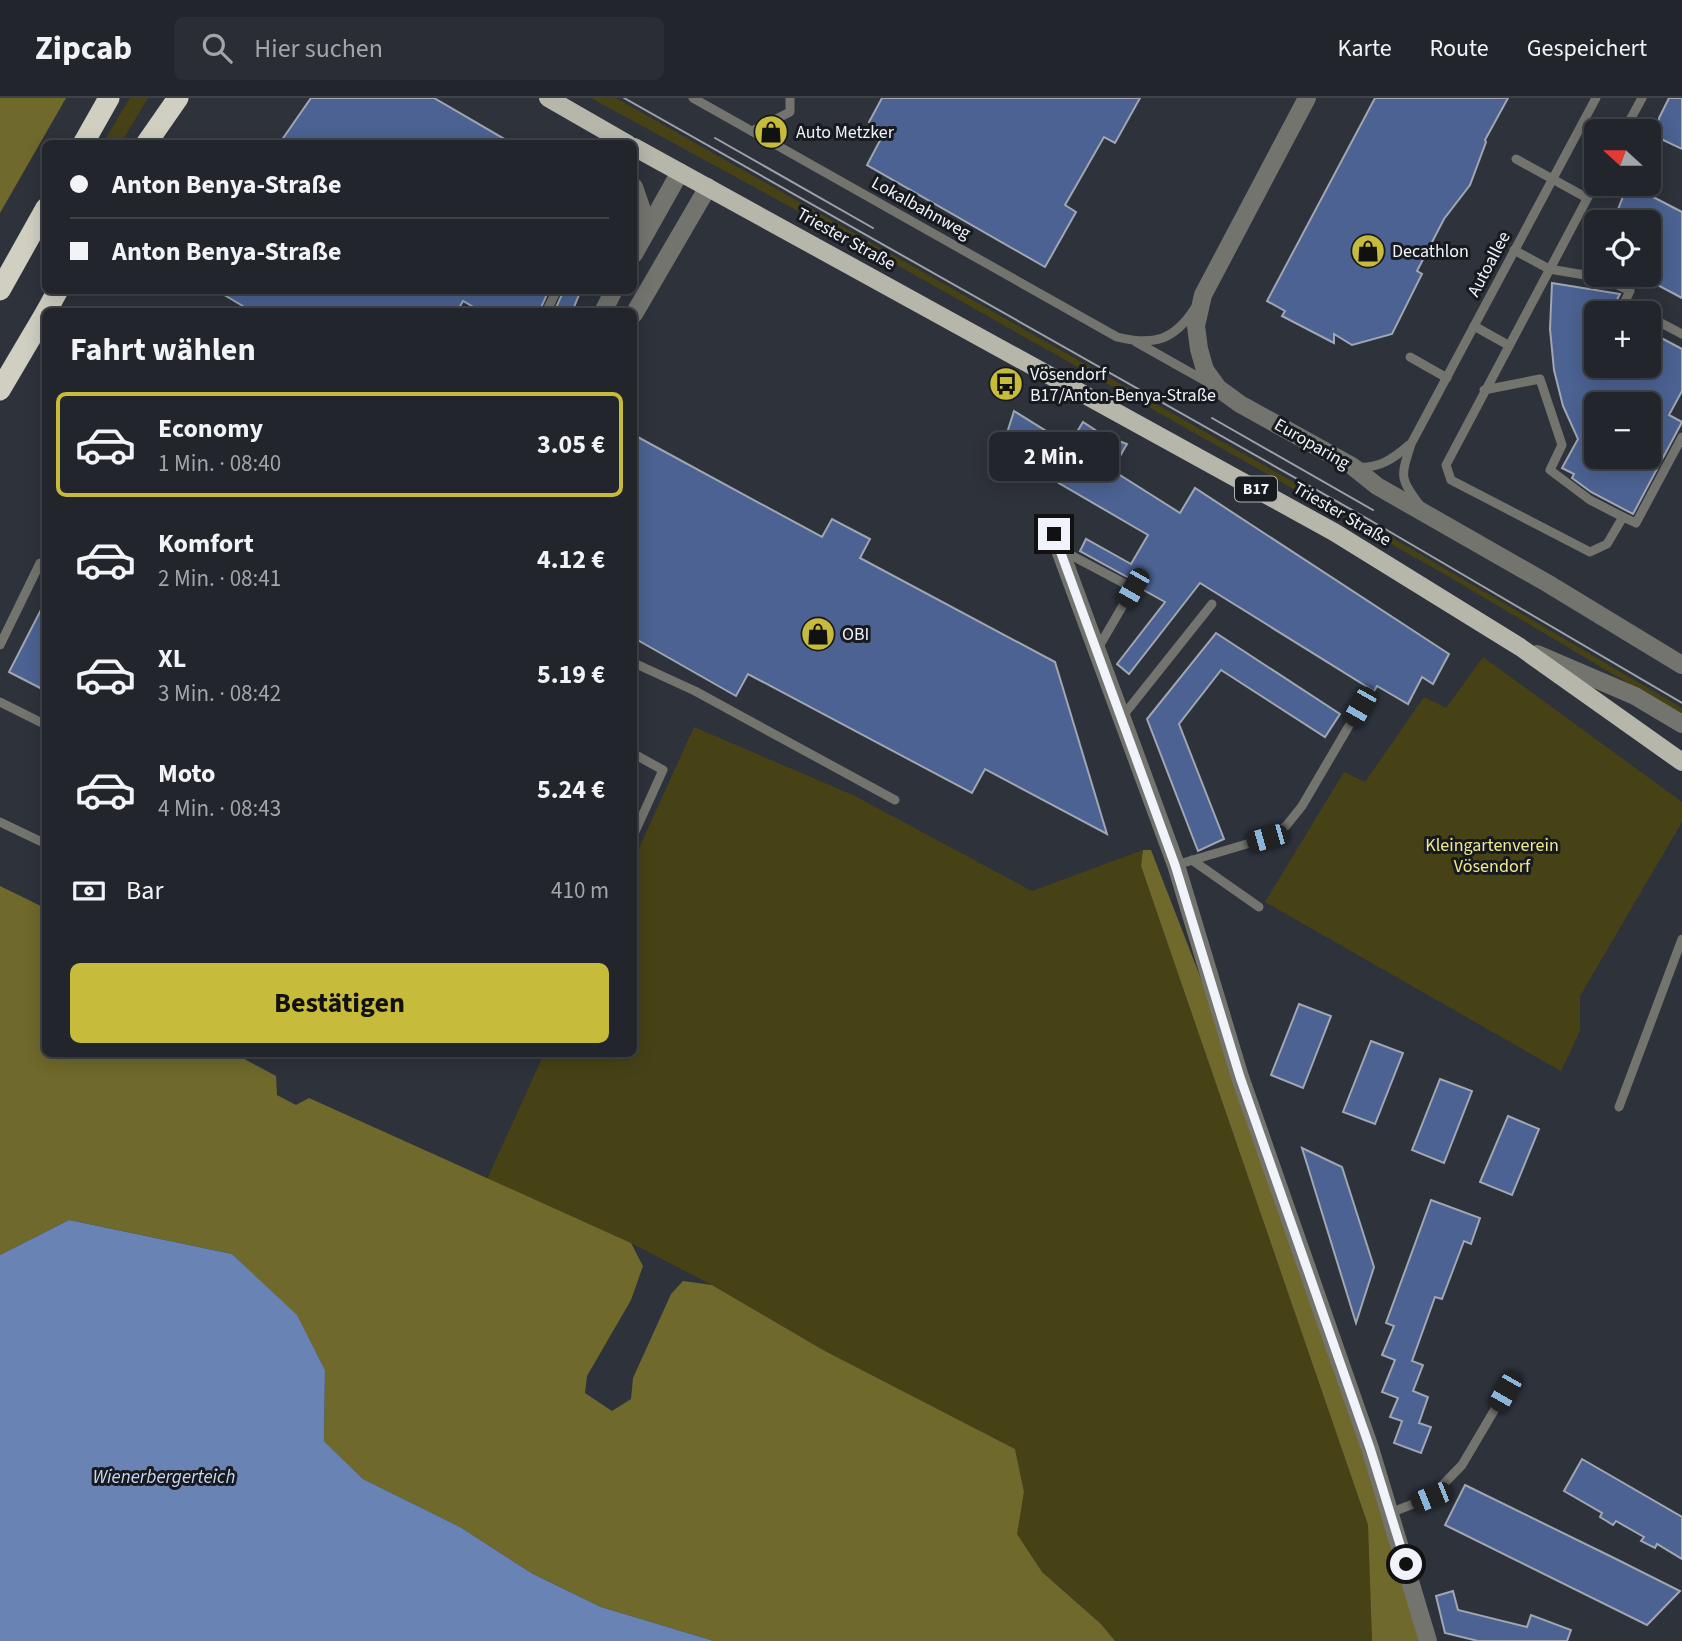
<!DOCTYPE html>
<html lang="de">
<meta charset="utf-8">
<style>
:root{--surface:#22262c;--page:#2a2e34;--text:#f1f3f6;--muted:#a2a5a9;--line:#3f4348;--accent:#c7bb3b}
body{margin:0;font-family:"Source Sans 3",sans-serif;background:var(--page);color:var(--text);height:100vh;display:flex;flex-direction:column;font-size:26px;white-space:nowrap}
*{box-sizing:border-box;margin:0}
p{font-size:23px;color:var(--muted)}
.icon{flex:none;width:38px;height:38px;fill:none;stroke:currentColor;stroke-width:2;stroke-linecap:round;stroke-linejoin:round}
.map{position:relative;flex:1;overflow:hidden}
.details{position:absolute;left:42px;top:210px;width:595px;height:749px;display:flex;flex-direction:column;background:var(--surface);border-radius:10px;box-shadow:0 4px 18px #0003,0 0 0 2px var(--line)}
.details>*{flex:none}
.top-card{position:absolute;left:42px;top:42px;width:595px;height:154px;border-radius:10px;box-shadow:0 4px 18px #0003,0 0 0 2px var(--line);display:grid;align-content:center;height:154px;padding:0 28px;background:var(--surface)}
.needle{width:46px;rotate:291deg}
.controls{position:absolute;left:1584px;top:21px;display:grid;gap:14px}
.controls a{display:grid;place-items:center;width:77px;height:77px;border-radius:10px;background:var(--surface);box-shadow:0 4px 18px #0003,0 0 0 2px var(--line);font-size:35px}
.end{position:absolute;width:32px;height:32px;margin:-16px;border:9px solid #f0f3f9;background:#111;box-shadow:0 0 0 4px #111}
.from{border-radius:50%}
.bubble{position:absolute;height:49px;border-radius:10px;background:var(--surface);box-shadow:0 4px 18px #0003,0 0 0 2px var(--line);font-size:23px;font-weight:700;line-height:49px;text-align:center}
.car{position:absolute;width:21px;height:42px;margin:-21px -10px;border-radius:9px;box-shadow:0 0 5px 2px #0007;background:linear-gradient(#222 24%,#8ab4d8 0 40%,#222 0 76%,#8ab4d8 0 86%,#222 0)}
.top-card b{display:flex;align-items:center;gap:24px;height:66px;font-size:26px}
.top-card b+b{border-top:2px solid var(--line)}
.top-card i{width:18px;height:18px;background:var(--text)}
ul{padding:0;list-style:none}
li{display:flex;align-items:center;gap:21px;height:105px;margin:0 14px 10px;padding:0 14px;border:4px solid transparent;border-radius:10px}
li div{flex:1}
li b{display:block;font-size:26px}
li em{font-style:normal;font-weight:700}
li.on{border-color:var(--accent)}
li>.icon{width:63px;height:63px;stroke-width:1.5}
h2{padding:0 28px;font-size:32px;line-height:84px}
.pay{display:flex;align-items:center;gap:18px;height:77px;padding:0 28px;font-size:26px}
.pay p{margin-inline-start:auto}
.primary-button{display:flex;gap:14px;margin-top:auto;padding:14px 28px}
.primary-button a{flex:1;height:80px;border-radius:10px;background:var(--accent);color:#111;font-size:28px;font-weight:700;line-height:80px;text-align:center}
header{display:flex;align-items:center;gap:42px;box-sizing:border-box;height:98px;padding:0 35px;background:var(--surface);border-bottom:2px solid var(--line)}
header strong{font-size:33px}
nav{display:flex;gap:38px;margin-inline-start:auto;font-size:24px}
.search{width:490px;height:63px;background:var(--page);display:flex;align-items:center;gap:18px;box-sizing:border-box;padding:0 24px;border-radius:10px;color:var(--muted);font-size:26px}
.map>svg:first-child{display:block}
.green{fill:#474216}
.forest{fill:#6f692c}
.water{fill:#6a83b5}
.building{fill:#4b6292;stroke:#a0a6b2;stroke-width:2;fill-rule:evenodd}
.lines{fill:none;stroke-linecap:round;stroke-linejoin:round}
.service{stroke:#74746f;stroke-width:9}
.minor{stroke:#74746f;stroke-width:18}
.primary{stroke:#b6b6ab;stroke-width:18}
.motorway{stroke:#d0cfc2;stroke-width:21}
.tram{stroke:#9da1a8;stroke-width:2}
.route{stroke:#f0f3f9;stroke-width:9}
.labels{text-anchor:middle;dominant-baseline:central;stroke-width:6;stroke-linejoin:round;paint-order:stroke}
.shield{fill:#171a1e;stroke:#afb2b7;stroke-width:2}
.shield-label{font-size:16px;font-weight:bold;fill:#f0f3f9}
.poi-label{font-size:18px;fill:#f0f3f9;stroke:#171a1e;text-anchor:start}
.street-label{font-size:18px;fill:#f0f3f9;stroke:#171a1e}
.park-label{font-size:18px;fill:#f0e88e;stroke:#171a1e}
.water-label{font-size:19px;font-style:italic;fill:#cad9f7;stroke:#171a1e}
</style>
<header>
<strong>Zipcab</strong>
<div class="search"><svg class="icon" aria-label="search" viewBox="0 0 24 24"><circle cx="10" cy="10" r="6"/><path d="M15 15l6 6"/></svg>Hier suchen</div>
<nav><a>Karte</a><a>Route</a><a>Gespeichert</a></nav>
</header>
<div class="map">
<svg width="1682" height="1543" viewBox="0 0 1682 1543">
<rect width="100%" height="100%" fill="#2d323b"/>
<g class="green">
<polygon points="130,0 148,0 121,45 103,45"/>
<polygon points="591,0 616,0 1410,450 1682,610 1682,617 1446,477 904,171"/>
<polygon points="1483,559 1682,704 1682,724 1580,898 1580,933 1561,973 1265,804 1344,674 1365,684 1424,599 1446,610"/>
<polygon points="694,629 855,698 1032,793 1143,752 1141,768 1368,1427 1372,1543 1115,1543 1101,1526 1042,1474 1016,1436 1024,1394 1015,1351 823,1252 712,1187 631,1145 487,1081 544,956 634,956 634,761"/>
</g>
<g class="forest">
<polygon points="0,0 66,0 0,115"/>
<polygon points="1143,752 1151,752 1205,891 1384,1417 1419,1543 1372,1543 1368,1427 1141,768"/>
<polygon points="0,788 45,810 46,956 235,956 276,978 277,997 296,1007 309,1000 631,1145 643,1168 631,1202 587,1278 585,1295 612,1313 631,1301 633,1280 671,1196 683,1183 712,1187 823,1252 1015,1351 1024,1394 1017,1436 1042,1474 1101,1526 1115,1543 714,1543 601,1509 533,1476 460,1429 363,1381 324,1343 325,1272 297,1218 232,1156 69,1122 0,1157"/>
</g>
<polygon class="water" points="69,1122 232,1156 297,1217 325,1272 324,1343 363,1381 460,1429 533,1476 601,1509 714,1543 0,1543 0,1157"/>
<g class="building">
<polygon points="311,0 434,0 513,46 279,46"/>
<polygon points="882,0 1140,0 1115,45 1104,39 1065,107 1076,114 1045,169 867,67 885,33 869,24"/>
<polygon points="1375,0 1508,0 1485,42 1486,44 1470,87 1444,121 1417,173 1422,176 1392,236 1352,247 1334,236 1334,245 1282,218 1285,213 1267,203"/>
<polygon points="1669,0 1682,0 1682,51 1659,40 1659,20"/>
<polygon points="1628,86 1682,114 1682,200 1648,182 1648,124 1613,124"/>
<path d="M1552 185 1620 196 1610 215H1596V268H1648V233L1682 251V293L1669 317 1682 324 1633 416 1591 394 1572 380 1574 376 1562 370 1578 341 1563 308 1554 272 1550 231ZM1596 306H1648V359H1596Z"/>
<polygon points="216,192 549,192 539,214 482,214 463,203 457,214 253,214"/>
<polygon points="564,192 581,192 572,214 554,214"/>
<polygon points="1014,313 1069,347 1083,324 1103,337 1127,346 1112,372 1180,415 1195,390 1449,556 1433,586 1422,579 1408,606 1377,588 1374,593 1200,485 1129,576 1117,566 1165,504 1140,490 1136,484 1080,453 1086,441 1131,466 1148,437 1021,363 1026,351 1016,345 1007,335"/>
<polygon points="634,337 822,439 832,421 870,441 860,460 1055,564 1107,736 985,671 972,695 748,576 736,598 634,540"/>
<polygon points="46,502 46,593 9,574"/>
<polygon points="1216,535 1340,616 1325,639 1221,572 1179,626 1224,741 1198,753 1147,621"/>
<polygon points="1299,906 1331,918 1303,990 1271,977"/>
<polygon points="1371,943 1403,955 1375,1026 1343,1014"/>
<polygon points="1440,981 1472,993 1444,1065 1412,1052"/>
<polygon points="1508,1018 1539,1031 1512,1097 1480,1084"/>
<polygon points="1302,1050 1342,1069 1374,1169 1356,1225"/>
<polygon points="1431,1102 1480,1120 1471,1146 1464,1143 1442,1201 1435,1199 1412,1263 1423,1267 1413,1293 1428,1299 1419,1325 1431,1329 1421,1355 1394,1345 1402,1323 1390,1319 1398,1300 1382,1294 1395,1262 1382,1257 1394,1228 1386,1225"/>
<polygon points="1582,1361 1682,1419 1682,1461 1657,1446 1655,1450 1641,1443 1644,1439 1616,1423 1613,1427 1600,1419 1602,1415 1564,1393"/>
<polygon points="1465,1387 1614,1460 1680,1493 1647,1527 1445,1427"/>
<polygon points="1453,1493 1458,1512 1527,1529 1531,1517 1571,1532 1567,1543 1478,1543 1445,1535 1436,1498"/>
</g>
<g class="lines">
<g class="service">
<path d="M693 0 1117 239C1153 248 1174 243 1195 210"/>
<polyline points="752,33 790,14 790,0"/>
<polyline points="1624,33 1642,0"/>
<polyline points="1516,61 1587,100"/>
<polyline points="1596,84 1446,367 1451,382 1590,454 1607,446 1623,419 1636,425 1682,339"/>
<polyline points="1514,152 1549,171 1603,180 1630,193 1619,215"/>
<polyline points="1624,205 1643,215"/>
<polyline points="546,214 557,192"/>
<polyline points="1648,218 1682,236"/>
<polyline points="1474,228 1508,247"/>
<polyline points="1136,244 1209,285"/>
<polyline points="1410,259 1447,280"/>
<polyline points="1484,292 1540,281 1562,347 1550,372 1590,402 1623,419"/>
<path d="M1356 369C1379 371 1393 361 1409 347"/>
<path d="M1419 406C1399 380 1401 378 1411 346L1596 0"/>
<polyline points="1063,453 1133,490 1097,552"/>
<polyline points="0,547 40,465 46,468"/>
<polyline points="634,565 695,593 895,702"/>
<polyline points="0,604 46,627"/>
<polyline points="1122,619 1212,506"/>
<polyline points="634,656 663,672 634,736"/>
<polyline points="0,724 46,746"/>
<polyline points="1192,762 1259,809"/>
<polyline points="1176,767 1267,740 1286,728 1302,708 1360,609"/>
<polyline points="1619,1009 1682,841"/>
<polyline points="1390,1415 1431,1399 1462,1367 1505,1294"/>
</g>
<g class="minor">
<polyline points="1307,0 1203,197 1196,228 1199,251 1205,272 1218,290 1240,306 1352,368 1377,388 1547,485 1682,567"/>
<polyline points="634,89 644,118 644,136"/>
<polyline points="634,156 680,74"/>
<polyline points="603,214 614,192"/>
<polyline points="634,216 708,89"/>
<polyline points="1054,436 1176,767 1240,979 1370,1350 1428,1543"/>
<polyline points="1537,556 1635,598 1682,626"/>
</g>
<g class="primary">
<polyline points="548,0 628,46"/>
<polyline points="634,49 1334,434 1520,549 1682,664"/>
</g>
<g class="motorway">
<polyline points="83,46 109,0"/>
<polyline points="146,46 178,0"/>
<polyline points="0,192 46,110"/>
<polyline points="46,214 58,192"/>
<polyline points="0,292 46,214"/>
</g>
<g class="tram">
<polyline points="624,0 1368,421 1682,605"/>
<polyline points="715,40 873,130"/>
<polyline points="1212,320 1373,412"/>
</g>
</g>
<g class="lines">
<polyline class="route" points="1054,436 1175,767 1240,979 1370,1350 1406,1466"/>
</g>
<defs>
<g id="shop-disc" transform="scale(1.75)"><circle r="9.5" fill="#c7bb3b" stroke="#171a1e"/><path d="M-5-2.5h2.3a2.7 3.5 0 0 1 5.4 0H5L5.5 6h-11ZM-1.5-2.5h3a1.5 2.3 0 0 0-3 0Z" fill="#111"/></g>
<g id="bus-disc" transform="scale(1.75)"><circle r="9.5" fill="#c7bb3b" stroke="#171a1e"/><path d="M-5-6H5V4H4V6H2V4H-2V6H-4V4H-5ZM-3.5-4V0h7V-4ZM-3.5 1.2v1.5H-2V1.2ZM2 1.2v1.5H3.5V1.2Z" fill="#111"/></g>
</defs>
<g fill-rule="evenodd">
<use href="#shop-disc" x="771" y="34"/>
<use href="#shop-disc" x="1368" y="153"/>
<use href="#bus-disc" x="1006" y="286"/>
<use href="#shop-disc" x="818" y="536"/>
</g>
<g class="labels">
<rect class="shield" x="1235" y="378.5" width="42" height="25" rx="5"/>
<g class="shield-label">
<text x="1256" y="391">B17</text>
</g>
<g class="poi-label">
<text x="796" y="34">Auto Metzker</text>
<text x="1392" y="153">Decathlon</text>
<text x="1030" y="276">Vösendorf<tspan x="1030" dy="21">B17/Anton-Benya-Straße</tspan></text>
<text x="842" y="536">OBI</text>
</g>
<g class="street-label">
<text transform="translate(921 110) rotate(29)">Lokalbahnweg</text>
<text transform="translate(846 141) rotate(29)">Triester Straße</text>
<text transform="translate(1489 166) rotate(-62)">Autoallee</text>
<text transform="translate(1312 346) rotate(30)">Europaring</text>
<text transform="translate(1342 416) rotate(30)">Triester Straße</text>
</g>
<g class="park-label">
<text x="1492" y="747">Kleingartenverein<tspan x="1492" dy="21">Vösendorf</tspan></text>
</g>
<g class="water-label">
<text x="164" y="1379">Wienerbergerteich</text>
</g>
</g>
</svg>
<div class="controls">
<a><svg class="needle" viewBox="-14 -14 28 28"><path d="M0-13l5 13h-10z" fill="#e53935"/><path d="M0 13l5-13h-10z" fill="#a2a5a9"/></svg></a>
<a><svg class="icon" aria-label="locate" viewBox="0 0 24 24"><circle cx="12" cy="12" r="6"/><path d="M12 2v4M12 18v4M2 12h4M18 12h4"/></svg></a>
<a>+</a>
<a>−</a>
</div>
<i class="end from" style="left:1406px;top:1466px"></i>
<i class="end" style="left:1054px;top:436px"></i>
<div class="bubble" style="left:989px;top:334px;width:130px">2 Min.</div>
<i class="car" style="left:1133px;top:490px;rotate:210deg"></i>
<i class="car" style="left:1360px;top:609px;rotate:210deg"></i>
<i class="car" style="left:1267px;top:740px;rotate:254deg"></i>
<i class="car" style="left:1505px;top:1294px;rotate:210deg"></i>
<i class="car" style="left:1431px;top:1399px;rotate:248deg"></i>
<div class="top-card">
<b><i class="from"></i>Anton Benya-Straße</b>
<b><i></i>Anton Benya-Straße</b>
</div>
<section class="details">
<h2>Fahrt wählen</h2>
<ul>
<li class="on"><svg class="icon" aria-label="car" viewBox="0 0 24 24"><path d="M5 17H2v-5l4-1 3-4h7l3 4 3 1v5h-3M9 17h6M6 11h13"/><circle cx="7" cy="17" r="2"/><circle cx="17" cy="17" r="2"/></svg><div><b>Economy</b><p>1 Min. · 08:40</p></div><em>3.05 €</em></li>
<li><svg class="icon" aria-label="car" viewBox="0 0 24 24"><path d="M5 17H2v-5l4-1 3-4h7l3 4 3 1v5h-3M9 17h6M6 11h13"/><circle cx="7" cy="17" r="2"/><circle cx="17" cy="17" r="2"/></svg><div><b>Komfort</b><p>2 Min. · 08:41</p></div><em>4.12 €</em></li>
<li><svg class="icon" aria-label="car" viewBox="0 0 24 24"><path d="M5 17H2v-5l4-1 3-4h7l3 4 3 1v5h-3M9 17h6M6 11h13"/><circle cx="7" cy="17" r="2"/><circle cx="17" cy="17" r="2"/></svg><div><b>XL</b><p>3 Min. · 08:42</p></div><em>5.19 €</em></li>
<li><svg class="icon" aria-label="car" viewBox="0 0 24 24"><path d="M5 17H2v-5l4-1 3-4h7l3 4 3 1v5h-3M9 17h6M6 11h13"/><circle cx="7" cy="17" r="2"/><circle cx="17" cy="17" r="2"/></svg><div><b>Moto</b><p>4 Min. · 08:43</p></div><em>5.24 €</em></li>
</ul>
<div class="pay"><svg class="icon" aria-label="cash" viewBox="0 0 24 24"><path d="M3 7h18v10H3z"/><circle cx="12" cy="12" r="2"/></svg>Bar<p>410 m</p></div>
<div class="primary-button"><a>Bestätigen</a></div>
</section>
</div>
